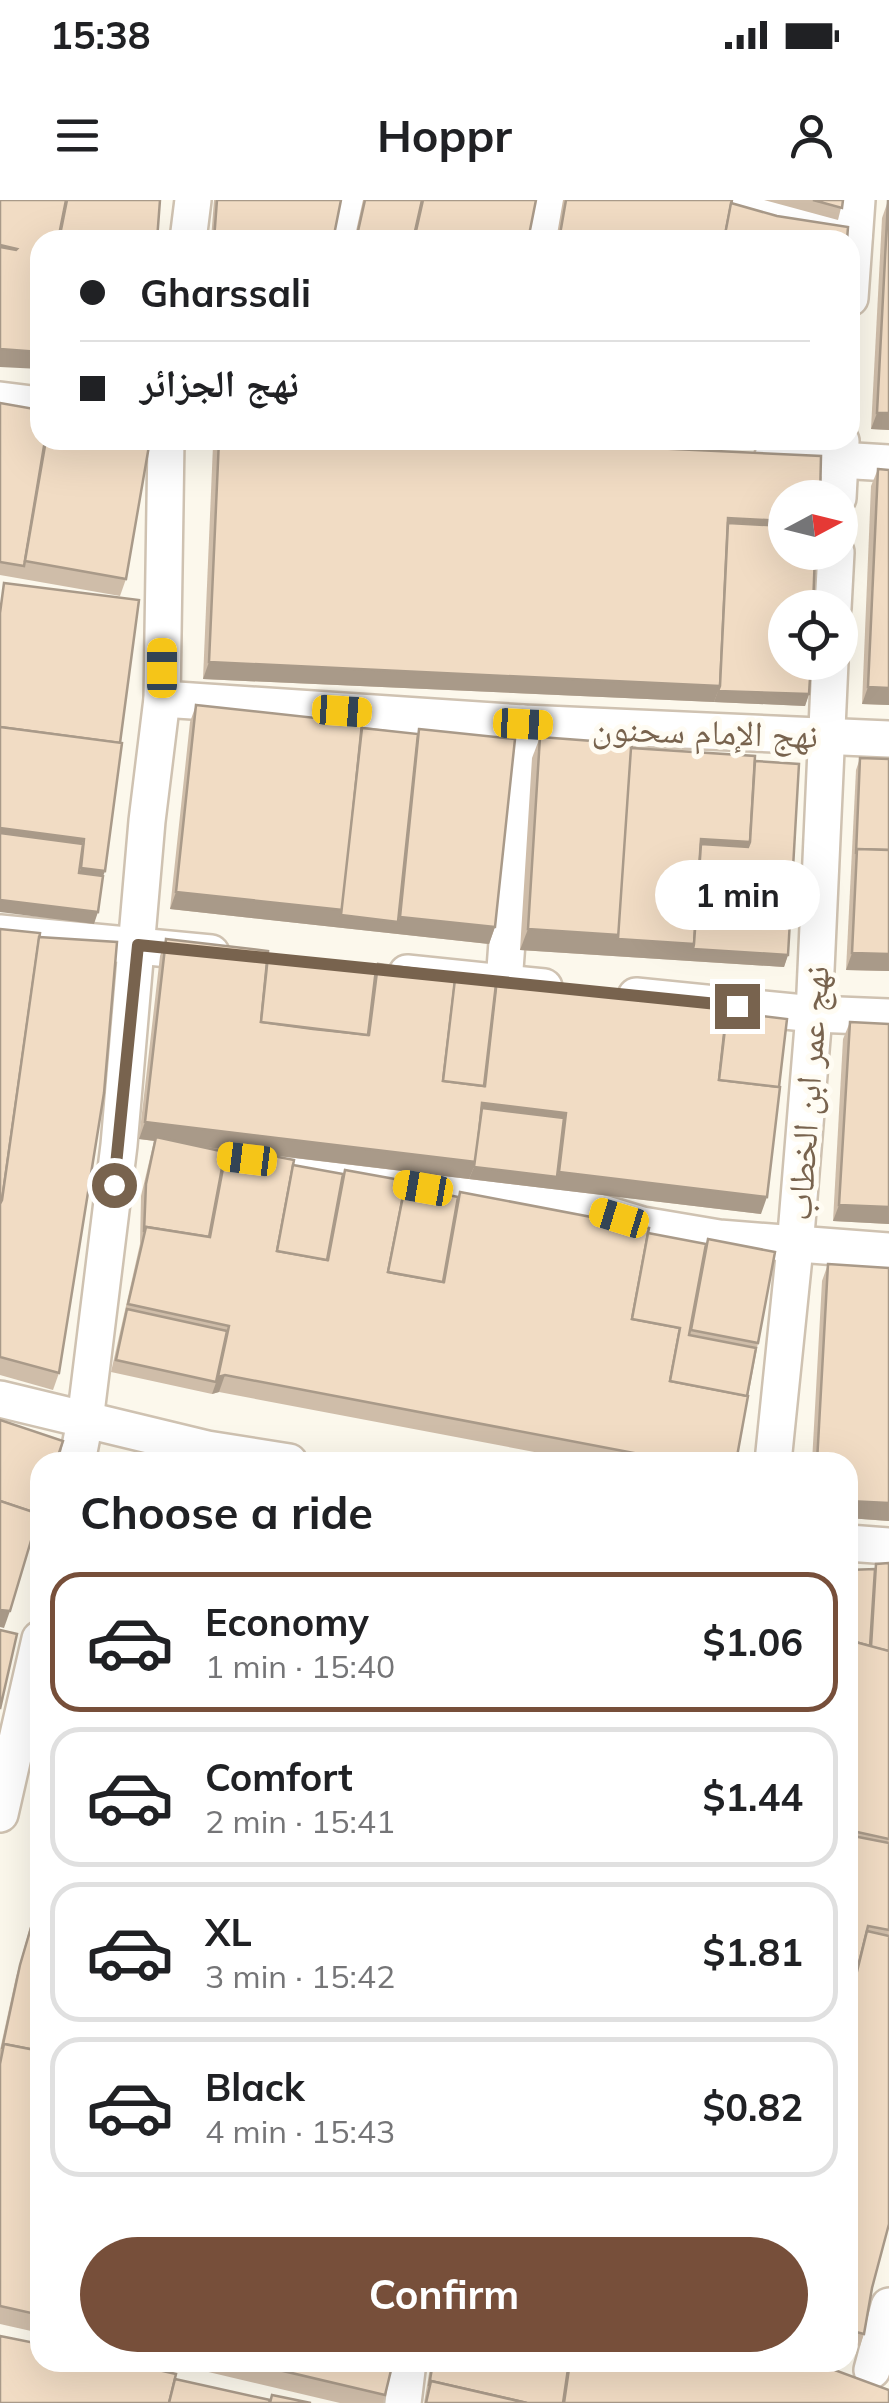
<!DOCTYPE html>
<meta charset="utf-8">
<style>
:root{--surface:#fff;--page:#f6f6f6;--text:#202124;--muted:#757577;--line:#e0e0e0;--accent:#774f3a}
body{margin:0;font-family:Mulish,"Noto Naskh Arabic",sans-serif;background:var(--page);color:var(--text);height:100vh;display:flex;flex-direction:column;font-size:38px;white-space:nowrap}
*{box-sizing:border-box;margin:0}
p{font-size:32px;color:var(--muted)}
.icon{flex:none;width:55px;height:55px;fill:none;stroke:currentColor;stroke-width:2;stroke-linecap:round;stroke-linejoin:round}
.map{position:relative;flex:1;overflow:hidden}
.drawer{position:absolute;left:30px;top:1252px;width:828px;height:920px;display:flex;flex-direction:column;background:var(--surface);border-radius:30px;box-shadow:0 10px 40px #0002}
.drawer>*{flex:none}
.hud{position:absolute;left:30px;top:30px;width:830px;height:220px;border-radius:30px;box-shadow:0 10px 40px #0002;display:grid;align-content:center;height:220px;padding:0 50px;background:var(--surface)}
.needle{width:65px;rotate:83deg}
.controls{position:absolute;left:768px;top:280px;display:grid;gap:20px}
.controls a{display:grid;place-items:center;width:90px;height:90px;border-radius:50%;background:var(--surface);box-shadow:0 10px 40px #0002;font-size:50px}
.end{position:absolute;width:45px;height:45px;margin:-22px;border:12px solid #78634e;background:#fff;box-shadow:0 0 0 5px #fff}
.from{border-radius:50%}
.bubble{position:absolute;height:70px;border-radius:35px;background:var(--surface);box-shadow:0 10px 40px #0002;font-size:32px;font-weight:700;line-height:70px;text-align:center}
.car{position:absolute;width:30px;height:60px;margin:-30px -15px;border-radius:12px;box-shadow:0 0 8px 2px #0007;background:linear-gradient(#f5c518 24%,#345 0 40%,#f5c518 0 76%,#345 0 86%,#f5c518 0)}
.hud b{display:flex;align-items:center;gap:35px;height:95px;font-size:38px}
.hud b+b{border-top:2px solid var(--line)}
.hud i{width:25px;height:25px;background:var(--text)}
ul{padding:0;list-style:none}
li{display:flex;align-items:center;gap:30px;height:140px;margin:0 20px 15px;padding:0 30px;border:5px solid var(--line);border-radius:30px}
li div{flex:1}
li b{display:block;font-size:38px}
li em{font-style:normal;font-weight:700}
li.current{border-color:var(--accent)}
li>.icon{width:90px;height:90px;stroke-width:1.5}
h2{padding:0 50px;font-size:45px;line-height:120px}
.action{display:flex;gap:20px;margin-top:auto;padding:20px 50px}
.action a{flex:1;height:115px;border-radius:60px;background:var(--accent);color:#fff;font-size:40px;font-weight:700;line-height:115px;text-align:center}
.status{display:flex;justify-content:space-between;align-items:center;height:70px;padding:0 50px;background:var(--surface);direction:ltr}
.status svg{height:28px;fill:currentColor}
header{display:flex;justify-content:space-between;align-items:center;height:130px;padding:0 50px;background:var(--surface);font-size:45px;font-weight:700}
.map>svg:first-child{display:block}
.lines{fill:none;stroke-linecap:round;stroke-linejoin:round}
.minor-casing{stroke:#cfc2b1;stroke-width:40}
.minor{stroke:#fff;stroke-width:35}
.wall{fill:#cfbda9}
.shaded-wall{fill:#a99a89}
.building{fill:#f1dcc4;stroke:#a99a89;stroke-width:2.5}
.route{stroke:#78634e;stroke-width:12}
.labels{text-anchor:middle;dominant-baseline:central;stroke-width:10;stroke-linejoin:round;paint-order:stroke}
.street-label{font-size:35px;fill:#78634e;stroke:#fffcf3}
</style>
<div class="status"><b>15:38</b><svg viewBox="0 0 49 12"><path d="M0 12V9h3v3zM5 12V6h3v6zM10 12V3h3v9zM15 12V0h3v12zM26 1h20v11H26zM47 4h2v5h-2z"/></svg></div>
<header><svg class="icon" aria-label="menu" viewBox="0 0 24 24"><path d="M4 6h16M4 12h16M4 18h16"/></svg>Hoppr<svg class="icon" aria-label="person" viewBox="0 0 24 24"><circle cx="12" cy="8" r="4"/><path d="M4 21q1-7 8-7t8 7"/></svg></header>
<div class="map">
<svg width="889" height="2203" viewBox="0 0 889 2203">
<rect width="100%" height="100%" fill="#fcf8ec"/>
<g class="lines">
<g class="minor-casing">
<g id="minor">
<polyline points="727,0 854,37"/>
<polyline points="188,40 193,0"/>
<polyline points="341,40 348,0"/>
<polyline points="540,40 546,0"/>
<polyline points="850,98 857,0"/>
<polyline points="0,200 40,205"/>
<polyline points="498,240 601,246"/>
<polyline points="773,256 889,263"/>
<polyline points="838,298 841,241"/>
<polyline points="833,408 836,352"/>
<polyline points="162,499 523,523 889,539"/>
<polyline points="0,733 211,753"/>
<polyline points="407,773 544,787"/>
<polyline points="504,783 523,523"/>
<polyline points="636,796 814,814 889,817"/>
<polyline points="274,963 458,994 596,1011 642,1025 719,1038 889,1051"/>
<polyline points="0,1199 207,1249 289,1262"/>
<polyline points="77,1262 85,1221 119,945 147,621 162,499 166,240"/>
<polyline points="773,1262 795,1047 814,814 830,462"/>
<polyline points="848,1343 889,1346"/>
<polyline points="0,1614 40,1439"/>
<polyline points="872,2170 889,2106"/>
<polyline points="403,2203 408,2162"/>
</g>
</g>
<use href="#minor" class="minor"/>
</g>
<g class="wall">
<polygon points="214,0 341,0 333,40 211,40"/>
<polygon points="363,0 536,0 528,40 354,40"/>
<polygon points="563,0 732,0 731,3 847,40 556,40"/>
<polygon points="764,0 843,0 838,20"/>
<polygon points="888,1 889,230 871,229 882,18"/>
<polygon points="0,203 126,379 120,396 0,375"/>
<polygon points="215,240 483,240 785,298 809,494 805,506 203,479 213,245"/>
<polygon points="878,269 889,270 889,505 862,504 871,286"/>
<polygon points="196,505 418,534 419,529 495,727 489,744 170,709 190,522"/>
<polygon points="540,537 755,561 788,755 784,767 520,750 532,558"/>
<polygon points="860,558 889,559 889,771 846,770 856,570"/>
<polygon points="0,729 59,1173 53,1190 0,1175"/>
<polygon points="166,739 268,756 376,769 378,764 455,779 496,784 497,779 727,812 761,1014 269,955 293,965 648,1033 758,1143 736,1262 587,1262 219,1192 212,1194 111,1172 140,1044 141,996 154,941 139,939 160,756"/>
<polygon points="850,822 889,1024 833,1021 843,839"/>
<polygon points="828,1064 889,1068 889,1321 848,1318 848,1262 812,1262 822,1081"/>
<polygon points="889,1363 889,2024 872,2088 864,2134 860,2146 848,2143 848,1370 875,1369 876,1364"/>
<polygon points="40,1691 40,2133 0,2124 0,1850 16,1777"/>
<polygon points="166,2162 393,2162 383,2203 340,2203"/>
<polygon points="431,2162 813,2162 889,2203 424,2203"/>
</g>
<g class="shaded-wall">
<polygon points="0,149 40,152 40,169 0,167"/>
<polygon points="877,213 889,213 889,230 871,229"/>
<polygon points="728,318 785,321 785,338 726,335"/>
<polygon points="209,462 720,486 714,502 203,479"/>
<polygon points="868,487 889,488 889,505 862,504"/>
<polygon points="718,491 809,494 805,506 714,502"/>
<polygon points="0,628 84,639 78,656 0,646"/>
<polygon points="701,639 750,642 744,659 698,656"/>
<polygon points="81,668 105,671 99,688 75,685"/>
<polygon points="176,692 343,710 398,722 400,717 495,727 489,744 170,709"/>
<polygon points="0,700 98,712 94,724 0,712"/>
<polygon points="528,729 619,735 788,755 784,767 520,750"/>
<polygon points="852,753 889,754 889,771 846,770"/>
<polygon points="482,903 566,913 560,930 479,920"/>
<polygon points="145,922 476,962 469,979 139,939"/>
<polygon points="474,967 557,977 559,972 767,997 761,1014 469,979"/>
<polygon points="839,1005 889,1007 889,1024 833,1021"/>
<polygon points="225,1175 219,1192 212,1194 218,1177"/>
<polygon points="848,1301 889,1303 889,1321 848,1318"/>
<polygon points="0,1410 10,1411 4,1428 0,1427"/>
</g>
<g class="building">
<polygon points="0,0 66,0 58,40 40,40 40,152 0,149 0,47 16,50 17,49 0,45"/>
<polygon points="67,0 160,0 157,40 59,40"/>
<polygon points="217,0 341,0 333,40 214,40"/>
<polygon points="365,0 422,0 413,40 356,40"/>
<polygon points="423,0 536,0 528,40 414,40"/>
<polygon points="566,0 732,0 724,40 559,40"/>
<polygon points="813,0 843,0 842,8"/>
<polygon points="888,1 889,1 889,213 877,213"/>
<polygon points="731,3 777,16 848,27 847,40 724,40"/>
<polygon points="0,203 40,210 40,240 45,240 24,366 0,362"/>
<polygon points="46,240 150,240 126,379 25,361"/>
<polygon points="219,240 483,240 821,256 820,298 785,298 785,321 728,318 720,486 209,462"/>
<polygon points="878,269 889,270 889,488 868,487"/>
<polygon points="728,323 785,326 785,352 815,352 813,408 785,408 785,462 811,462 809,494 718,491 720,486"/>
<polygon points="4,383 139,400 120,543 0,527 0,413"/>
<polygon points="196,505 362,523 343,710 176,692"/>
<polygon points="0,527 122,543 105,671 81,668 84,639 0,628"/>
<polygon points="362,528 418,534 398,722 341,715"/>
<polygon points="419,529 515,539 495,727 400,717"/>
<polygon points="540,537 632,544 619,735 528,729"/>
<polygon points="631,548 755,556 750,642 701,639 694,744 618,739"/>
<polygon points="860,558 889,559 889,650 857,649 856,654"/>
<polygon points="755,561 799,564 788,755 693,749 694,744 701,644 748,647 750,642"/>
<polygon points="0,633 83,644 79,673 103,676 98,712 0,700"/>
<polygon points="857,649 889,650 889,754 852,753"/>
<polygon points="0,729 40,733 2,1000 0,1000"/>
<polygon points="39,737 117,742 104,893 59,1173 0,1157 0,1004 2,1000"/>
<polygon points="166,739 268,751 261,822 313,829 369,835 378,764 456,774 443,881 485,886 497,779 727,806 719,880 780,887 767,997 559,972 566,913 482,903 476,962 145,922"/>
<polygon points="268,756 376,769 368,835 261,822"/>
<polygon points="455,779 496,784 484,886 443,881"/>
<polygon points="727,812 787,819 779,887 719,880"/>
<polygon points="850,822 889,824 889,1007 839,1005"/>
<polygon points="482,908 564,918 557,977 474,967"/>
<polygon points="156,937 225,952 209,1037 146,1027 144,1032 146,984"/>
<polygon points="227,947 294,960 277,1051 328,1060 345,970 406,981 388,1072 398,1074 444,1082 460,992 649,1028 632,1119 680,1128 670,1181 748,1196 736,1262 681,1262 225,1175 218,1177 229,1126 128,1104 146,1027 210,1037"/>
<polygon points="293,965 343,974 327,1060 277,1051"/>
<polygon points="405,986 458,997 443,1082 388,1072"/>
<polygon points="648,1033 706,1044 689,1135 756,1148 747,1196 670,1181 680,1128 632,1119"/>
<polygon points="708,1039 775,1052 758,1143 691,1130"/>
<polygon points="828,1064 889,1068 889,1303 848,1301 848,1262 817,1262"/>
<polygon points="127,1109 227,1131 216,1182 116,1160"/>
<polygon points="0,1220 63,1241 56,1262 40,1262 39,1314 0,1301"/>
<polygon points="0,1301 39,1314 10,1411 0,1410"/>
<polygon points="889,1363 889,1451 871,1447 876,1364"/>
<polygon points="875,1369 870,1446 848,1440 848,1370"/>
<polygon points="0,1430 17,1434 0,1509"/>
<polygon points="848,1440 889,1451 889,1639 848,1630"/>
<polygon points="848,1635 889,1643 889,1730 868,1726 848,1808"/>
<polygon points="40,1697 40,1851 4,1844 2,1849 20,1765"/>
<polygon points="867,1731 889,1736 889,2024 872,2088 864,2134 848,2130 848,1808"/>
<polygon points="4,1844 40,1851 40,2115 0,2106 0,1864"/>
<polygon points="0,2136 40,2144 40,2162 123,2162 176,2174 169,2203 0,2203"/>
<polygon points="245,2162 393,2162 385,2195"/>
<polygon points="433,2162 569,2162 563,2203 527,2203 431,2181 429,2186"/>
<polygon points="570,2162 813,2162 889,2190 889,2203 564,2203"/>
<polygon points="175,2179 270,2200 269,2203 169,2203"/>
<polygon points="431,2181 527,2203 426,2203"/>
<polygon points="272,2195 311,2203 270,2203"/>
</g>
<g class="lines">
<polyline class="route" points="114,985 138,745 737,806"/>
</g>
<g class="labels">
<g class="street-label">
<text transform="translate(705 531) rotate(2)">نهج الإمام سحنون</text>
<text transform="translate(807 893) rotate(-86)">نهج عمر ابن الخطاب</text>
</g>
</g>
</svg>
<div class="controls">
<a><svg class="needle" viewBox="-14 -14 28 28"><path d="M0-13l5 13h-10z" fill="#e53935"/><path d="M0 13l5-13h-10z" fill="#757577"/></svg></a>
<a><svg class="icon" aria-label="locate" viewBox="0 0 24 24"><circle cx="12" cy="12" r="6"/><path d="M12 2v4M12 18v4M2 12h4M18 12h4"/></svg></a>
</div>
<i class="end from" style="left:114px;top:985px"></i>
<i class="end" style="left:737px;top:806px"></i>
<div class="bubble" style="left:655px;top:660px;width:165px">1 min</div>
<i class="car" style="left:162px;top:468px;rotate:0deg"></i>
<i class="car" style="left:342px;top:511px;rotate:94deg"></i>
<i class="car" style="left:523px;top:524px;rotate:93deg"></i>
<i class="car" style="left:247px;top:959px;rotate:277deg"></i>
<i class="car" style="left:423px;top:988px;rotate:280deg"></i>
<i class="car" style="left:619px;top:1018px;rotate:287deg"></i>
<div class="hud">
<b><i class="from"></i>Gharssali</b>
<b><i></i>نهج الجزائر</b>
</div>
<section class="drawer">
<h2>Choose a ride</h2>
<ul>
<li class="current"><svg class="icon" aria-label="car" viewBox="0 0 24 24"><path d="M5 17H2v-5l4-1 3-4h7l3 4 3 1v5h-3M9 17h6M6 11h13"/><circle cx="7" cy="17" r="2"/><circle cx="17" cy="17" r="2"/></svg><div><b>Economy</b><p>1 min · 15:40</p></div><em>$1.06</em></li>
<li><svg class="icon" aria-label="car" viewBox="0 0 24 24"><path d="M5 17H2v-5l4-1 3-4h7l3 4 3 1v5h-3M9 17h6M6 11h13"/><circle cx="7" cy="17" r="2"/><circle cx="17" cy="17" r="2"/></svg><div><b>Comfort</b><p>2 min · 15:41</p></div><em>$1.44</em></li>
<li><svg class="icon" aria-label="car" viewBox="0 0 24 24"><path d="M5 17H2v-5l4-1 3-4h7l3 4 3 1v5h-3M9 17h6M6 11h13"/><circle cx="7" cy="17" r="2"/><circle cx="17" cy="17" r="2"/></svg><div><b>XL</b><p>3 min · 15:42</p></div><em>$1.81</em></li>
<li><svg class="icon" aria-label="car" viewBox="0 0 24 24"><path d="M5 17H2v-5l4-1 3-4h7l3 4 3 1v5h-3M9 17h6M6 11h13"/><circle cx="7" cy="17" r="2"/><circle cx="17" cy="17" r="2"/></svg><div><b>Black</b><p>4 min · 15:43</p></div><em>$0.82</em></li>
</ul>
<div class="action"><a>Confirm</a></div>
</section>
</div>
